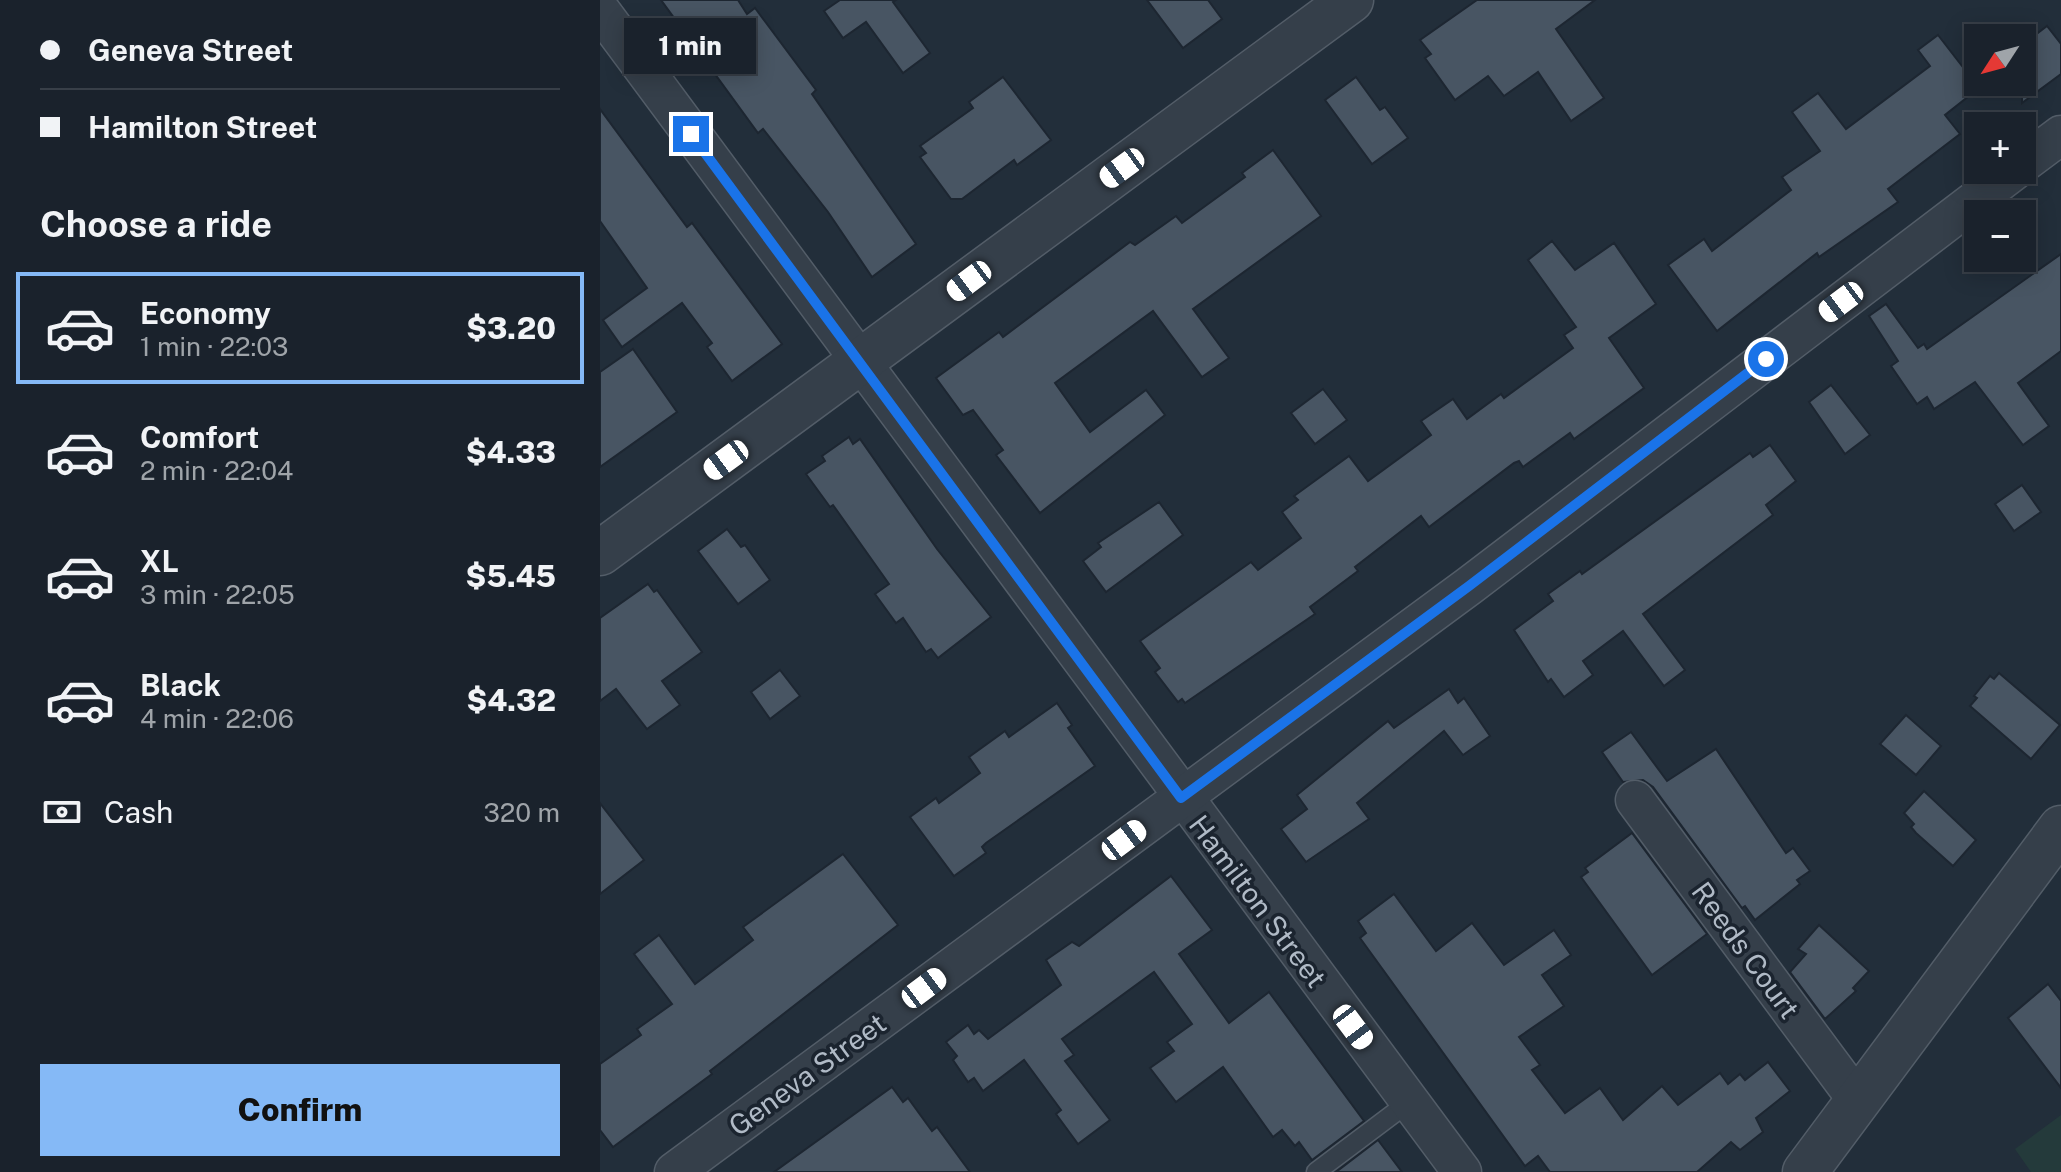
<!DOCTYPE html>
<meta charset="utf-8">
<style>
:root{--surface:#1a222c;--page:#232a34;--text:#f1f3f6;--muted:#9fa4a9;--line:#383f48;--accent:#85b9f6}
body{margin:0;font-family:"Public Sans",sans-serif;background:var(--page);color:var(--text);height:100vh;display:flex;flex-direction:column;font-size:30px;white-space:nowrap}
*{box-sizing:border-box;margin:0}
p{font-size:26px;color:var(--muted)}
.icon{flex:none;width:44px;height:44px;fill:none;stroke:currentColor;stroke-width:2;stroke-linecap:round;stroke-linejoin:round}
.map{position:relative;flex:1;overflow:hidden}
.panel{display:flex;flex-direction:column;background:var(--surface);width:600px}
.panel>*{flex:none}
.hud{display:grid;align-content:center;height:176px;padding:0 40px;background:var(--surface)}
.needle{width:52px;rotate:234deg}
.fabs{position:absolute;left:1364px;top:24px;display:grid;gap:16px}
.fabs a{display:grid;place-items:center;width:72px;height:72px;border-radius:0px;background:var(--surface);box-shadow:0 4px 20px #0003,0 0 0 2px var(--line);font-size:40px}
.end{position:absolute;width:36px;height:36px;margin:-18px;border:10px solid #1a73e8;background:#fff;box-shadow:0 0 0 4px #fff}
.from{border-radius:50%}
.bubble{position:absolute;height:56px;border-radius:0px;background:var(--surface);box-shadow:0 4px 20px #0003,0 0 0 2px var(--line);font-size:26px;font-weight:800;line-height:56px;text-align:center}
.car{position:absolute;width:24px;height:48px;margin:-24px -12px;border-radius:10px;box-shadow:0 0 6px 2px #0007;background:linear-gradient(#fff 24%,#345 0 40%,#fff 0 76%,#345 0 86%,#fff 0)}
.hud b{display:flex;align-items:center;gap:28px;height:76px;font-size:30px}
.hud b+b{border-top:2px solid var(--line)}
.hud i{width:20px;height:20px;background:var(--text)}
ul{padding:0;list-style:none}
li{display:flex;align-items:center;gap:24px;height:112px;margin:0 16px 12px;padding:0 24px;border:4px solid transparent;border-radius:0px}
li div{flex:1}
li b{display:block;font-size:30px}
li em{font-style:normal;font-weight:800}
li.active{border-color:var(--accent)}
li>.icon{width:72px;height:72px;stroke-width:1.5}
h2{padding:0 40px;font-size:36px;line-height:96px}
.pay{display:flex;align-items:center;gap:20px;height:88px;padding:0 40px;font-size:30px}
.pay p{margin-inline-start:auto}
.cta{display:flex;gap:16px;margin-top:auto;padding:16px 40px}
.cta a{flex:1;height:92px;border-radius:0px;background:var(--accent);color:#111;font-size:32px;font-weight:800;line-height:92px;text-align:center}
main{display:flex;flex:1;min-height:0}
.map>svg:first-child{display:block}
.green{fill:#243a3b}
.building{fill:#485563;stroke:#1d2631;stroke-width:2}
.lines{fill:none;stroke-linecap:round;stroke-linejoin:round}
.service-casing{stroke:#535d68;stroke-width:21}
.minor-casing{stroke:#535d68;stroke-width:41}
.tertiary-casing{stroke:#535d68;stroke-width:47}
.service{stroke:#353f4a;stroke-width:18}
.minor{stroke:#353f4a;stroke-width:38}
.tertiary{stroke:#353f4a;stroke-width:44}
.route{stroke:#1a73e8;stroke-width:10}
.labels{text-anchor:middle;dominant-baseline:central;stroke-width:7;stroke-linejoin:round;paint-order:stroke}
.street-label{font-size:28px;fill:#b0bac6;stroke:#1b242f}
</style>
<main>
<section class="panel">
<div class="hud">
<b><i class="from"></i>Geneva Street</b>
<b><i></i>Hamilton Street</b>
</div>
<h2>Choose a ride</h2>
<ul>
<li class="active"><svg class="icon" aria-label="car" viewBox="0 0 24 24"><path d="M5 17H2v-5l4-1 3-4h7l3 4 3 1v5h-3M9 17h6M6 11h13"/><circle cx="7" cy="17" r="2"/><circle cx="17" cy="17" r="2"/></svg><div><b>Economy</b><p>1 min · 22:03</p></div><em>$3.20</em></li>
<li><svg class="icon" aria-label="car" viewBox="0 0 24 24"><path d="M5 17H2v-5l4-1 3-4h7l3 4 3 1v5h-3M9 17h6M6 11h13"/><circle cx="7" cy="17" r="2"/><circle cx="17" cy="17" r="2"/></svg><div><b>Comfort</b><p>2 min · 22:04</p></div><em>$4.33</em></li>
<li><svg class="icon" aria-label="car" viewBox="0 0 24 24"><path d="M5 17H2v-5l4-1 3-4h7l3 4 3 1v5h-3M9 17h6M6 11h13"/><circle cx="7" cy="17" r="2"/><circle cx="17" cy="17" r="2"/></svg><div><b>XL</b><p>3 min · 22:05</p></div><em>$5.45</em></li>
<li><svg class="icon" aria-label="car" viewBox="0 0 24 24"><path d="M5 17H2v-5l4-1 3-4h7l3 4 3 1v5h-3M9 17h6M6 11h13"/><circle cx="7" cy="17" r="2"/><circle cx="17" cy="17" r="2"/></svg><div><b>Black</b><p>4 min · 22:06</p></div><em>$4.32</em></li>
</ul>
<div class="pay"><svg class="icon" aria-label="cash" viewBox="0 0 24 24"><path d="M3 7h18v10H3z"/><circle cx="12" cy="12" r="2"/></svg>Cash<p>320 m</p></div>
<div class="cta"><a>Confirm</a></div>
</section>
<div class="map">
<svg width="1461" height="1172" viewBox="0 0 1461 1172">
<rect width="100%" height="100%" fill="#222e3a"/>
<polygon class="green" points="1461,1115 1461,1172 1431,1172 1415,1149"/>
<g class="building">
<polygon points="61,0 138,0 147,14 155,8 216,90 212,94 316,244 272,277 228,212 163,129 158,133"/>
<polygon points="240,0 296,0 293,2 330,53 303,73 266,22 243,38 224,11"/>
<polygon points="547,0 608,0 622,19 583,48"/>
<polygon points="877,0 995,0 956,29 1004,98 971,121 938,72 904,96 888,76 855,100 825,58 831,54 820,40"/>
<polygon points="1447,26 1461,44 1461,74 1422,103 1422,45"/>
<polygon points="1338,35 1379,88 1345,115 1360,134 1288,189 1298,202 1219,257 1217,253 1117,331 1068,265 1104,239 1112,251 1191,190 1182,177 1220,151 1192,112 1218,93 1246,129 1330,66 1318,50"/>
<polygon points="403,77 451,140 417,165 414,160 362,199 351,199 320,157 326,153 320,146 373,108 369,102"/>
<polygon points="756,77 780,110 785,107 808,138 772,164 725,100"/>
<polygon points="0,109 87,227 92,223 182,344 132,381 107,347 112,343 82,303 22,347 3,320 47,288 0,221"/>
<polygon points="673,150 721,216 593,309 629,358 602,377 553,311 455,383 490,432 546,390 565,415 440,513 396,455 403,450 373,410 363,415 336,378 399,332 403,337 530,242 535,245 576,216 582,223 645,177 642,173"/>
<polygon points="952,241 975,270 1014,243 1056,304 1009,338 1044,388 974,439 970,433 923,467 919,461 914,463 829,527 821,516 755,567 758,571 710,607 715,614 585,703 582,699 578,702 555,672 560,668 540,641 651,562 658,570 701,538 682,512 698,500 694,496 749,456 768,481 831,435 821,421 853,399 867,419 901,394 904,398 973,348 964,335 976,327 928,260"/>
<polygon points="1461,254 1461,351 1418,383 1449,426 1423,445 1375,382 1334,409 1327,397 1317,404 1291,366 1298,361 1269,316 1286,304 1318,348 1324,344 1327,349"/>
<polygon points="33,349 77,412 0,467 0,372"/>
<polygon points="1231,385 1270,435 1245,454 1209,402"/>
<polygon points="723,389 747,420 715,444 691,413"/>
<polygon points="249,437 253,444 260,439 337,549 391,617 338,658 331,649 326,652 303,618 296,623 275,594 289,584 233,505 230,507 206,474 225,461 222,456"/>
<polygon points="1170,445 1196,481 1166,505 1173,515 1043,614 1085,670 1064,686 1023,631 983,661 993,675 964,697 951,679 948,682 914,630 953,601 948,594 980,571 982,574 1150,453 1153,457"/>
<polygon points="1422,485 1441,512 1414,531 1395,504"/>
<polygon points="559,502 583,535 506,592 483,561 501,547 498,543"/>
<polygon points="127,529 141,547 145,545 170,580 138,604 98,551"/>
<polygon points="48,584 54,592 57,590 102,652 62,681 80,705 47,729 16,689 0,701 0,618"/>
<polygon points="180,670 200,696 170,719 151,692"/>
<polygon points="1399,673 1460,725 1431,759 1370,706 1377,698 1374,696 1390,676 1394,679"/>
<polygon points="849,689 858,703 864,698 890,736 863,755 844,731 757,803 769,819 706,862 681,829 707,809 697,795 788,721 794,728"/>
<polygon points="457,703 472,725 468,728 495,766 386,843 382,847 386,853 354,876 310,817 336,798 339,803 380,773 369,757 405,731 409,737"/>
<polygon points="1306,715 1341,746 1316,775 1280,744"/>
<polygon points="1031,732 1067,781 1116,749 1186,853 1193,848 1210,871 1197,880 1200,884 1155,920 1145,906 1142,908 1053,787 1043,780 1023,782 1002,752"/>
<polygon points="1324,791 1376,840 1353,866 1316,833 1311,827 1314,824 1304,813"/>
<polygon points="0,803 44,860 0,894"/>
<polygon points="1032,833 1107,934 1052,975 981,877 988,872 985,868"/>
<polygon points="243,854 298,925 110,1071 112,1074 13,1147 0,1130 0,1064 41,1035 37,1029 72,1004 34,954 59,935 95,984 153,940 143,927"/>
<polygon points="571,876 612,930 579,954 629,1023 669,992 764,1121 712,1160 699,1142 695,1146 682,1130 673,1137 623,1067 576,1102 550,1068 574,1051 567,1042 592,1024 554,972 462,1039 474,1055 465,1061 510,1120 478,1144 456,1114 461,1110 424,1060 383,1091 374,1078 368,1082 353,1060 357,1056 346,1042 368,1025 374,1034 379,1030 388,1039 461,985 446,960 472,942 479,946"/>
<polygon points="794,894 836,951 872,923 904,965 954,930 971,955 942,975 964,1006 919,1037 940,1065 932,1070 965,1113 1000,1088 1023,1120 1062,1086 1078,1105 1120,1073 1128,1084 1140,1074 1145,1080 1168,1062 1190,1091 1156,1118 1163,1132 1140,1150 1131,1142 1097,1172 950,1172 938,1156 925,1166 760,938 766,933 758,921"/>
<polygon points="1219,925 1269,971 1253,988 1256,991 1225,1019 1190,972 1206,954 1198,949"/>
<polygon points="1448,984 1461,1001 1461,1088 1408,1018"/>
<polygon points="292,1087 303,1102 308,1098 332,1131 337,1127 370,1172 174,1172"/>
<polygon points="778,1140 802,1172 736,1172"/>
</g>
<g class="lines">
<g class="service-casing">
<polyline id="service" points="716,1172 809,1102"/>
</g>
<g class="minor-casing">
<g id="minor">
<polyline points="0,10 862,1172"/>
<polyline points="1422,164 1461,135"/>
<polyline points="1035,800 1258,1101"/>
<polyline points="74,1172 869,586 1415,170"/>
</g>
</g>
<g class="tertiary-casing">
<g id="tertiary">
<polyline points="0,553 751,0"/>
<polyline points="1205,1172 1461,828"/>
</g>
</g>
<use href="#service" class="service"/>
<use href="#minor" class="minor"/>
<use href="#tertiary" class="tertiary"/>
</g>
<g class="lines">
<polyline class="route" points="91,134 581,798 869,586 1166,359"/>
</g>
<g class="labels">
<g class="street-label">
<text transform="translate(658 901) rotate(53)">Hamilton Street</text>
<text transform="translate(1146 950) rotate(54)">Reeds Court</text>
<text transform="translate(207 1074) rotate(-36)">Geneva Street</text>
</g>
</g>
</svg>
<div class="fabs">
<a><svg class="needle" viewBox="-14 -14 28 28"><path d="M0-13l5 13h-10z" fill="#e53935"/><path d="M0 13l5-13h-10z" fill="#9fa4a9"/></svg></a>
<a>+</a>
<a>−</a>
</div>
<i class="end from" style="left:1166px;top:359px"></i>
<i class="end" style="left:91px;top:134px"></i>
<div class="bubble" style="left:24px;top:18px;width:132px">1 min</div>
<i class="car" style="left:522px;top:168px;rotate:234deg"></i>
<i class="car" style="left:369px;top:281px;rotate:233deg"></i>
<i class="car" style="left:1241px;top:302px;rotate:233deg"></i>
<i class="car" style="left:126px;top:460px;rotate:234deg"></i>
<i class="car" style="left:524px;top:840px;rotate:53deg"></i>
<i class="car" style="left:324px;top:988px;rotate:53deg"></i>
<i class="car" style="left:753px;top:1027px;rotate:143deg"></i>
</div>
</main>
